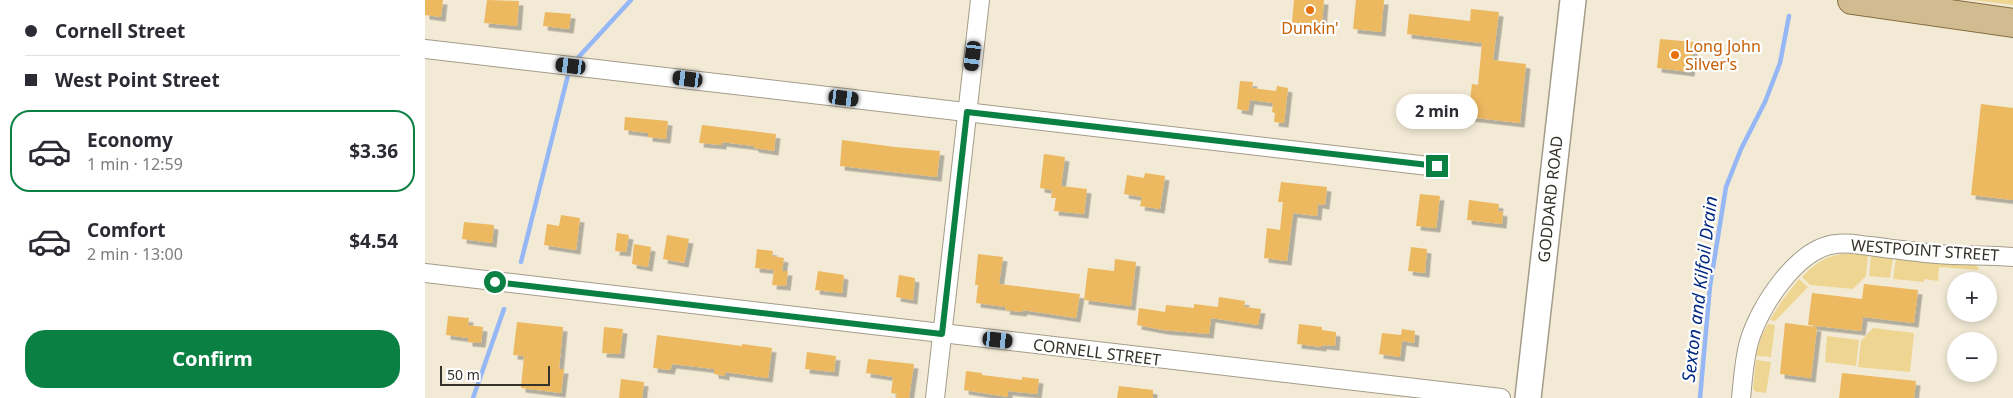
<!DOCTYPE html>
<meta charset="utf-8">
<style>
:root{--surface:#fff;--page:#f2f2f3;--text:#2b2b33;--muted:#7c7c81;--line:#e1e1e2;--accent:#0b8043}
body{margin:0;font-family:"Noto Sans",sans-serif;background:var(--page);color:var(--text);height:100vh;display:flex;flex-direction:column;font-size:19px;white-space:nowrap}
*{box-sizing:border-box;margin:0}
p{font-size:16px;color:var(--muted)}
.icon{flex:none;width:28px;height:28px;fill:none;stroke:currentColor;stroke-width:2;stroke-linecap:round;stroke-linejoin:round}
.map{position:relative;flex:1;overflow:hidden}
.details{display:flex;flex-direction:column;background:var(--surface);width:425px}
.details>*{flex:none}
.hud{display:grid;align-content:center;height:110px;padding:0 25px;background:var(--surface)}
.buttons{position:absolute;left:1522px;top:272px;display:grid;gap:10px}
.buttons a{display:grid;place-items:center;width:50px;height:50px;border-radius:50%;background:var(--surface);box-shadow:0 2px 8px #0003;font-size:25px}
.scale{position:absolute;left:15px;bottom:12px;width:110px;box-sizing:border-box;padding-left:5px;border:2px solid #35322a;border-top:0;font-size:14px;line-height:18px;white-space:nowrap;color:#35322a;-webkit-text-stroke:4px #fff;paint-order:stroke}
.end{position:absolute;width:22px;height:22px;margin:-11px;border:6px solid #0b8043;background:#fff;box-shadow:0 0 0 2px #fff}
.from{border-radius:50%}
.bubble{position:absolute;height:35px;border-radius:18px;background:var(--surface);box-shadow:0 2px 8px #0003;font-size:16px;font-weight:700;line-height:35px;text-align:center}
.car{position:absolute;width:15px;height:30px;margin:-15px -8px;border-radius:6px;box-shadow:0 0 4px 1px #0007;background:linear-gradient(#222 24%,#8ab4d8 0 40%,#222 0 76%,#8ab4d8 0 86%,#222 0)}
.hud b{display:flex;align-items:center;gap:18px;height:48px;font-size:19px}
.hud b+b{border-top:1px solid var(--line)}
.hud i{width:12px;height:12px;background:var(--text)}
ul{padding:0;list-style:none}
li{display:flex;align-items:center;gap:15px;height:82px;margin:0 10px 8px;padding:0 15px;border:2px solid transparent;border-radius:20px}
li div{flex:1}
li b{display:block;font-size:19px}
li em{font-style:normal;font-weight:700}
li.selected{border-color:var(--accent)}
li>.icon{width:45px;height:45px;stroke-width:1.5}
.cta{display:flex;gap:10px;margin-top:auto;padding:10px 25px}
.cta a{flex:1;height:58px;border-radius:20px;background:var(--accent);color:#fff;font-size:20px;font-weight:700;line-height:58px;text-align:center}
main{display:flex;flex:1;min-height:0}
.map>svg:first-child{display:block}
.green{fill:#eed692}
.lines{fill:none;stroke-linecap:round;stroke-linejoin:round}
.stream{stroke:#95b7f5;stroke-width:4.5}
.building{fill:#ecb860;filter:url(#shadow)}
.minor-casing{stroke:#a39c89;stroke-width:20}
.secondary-casing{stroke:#a39c89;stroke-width:28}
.primary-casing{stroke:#876e3e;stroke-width:30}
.minor{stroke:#fff;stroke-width:18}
.secondary{stroke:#fff;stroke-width:25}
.primary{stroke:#d1bc91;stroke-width:28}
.route{stroke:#0b8043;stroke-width:6}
.food-dot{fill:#e8710a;stroke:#fff;stroke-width:2}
.labels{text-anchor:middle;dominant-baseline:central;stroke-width:4.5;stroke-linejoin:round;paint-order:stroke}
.food-label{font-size:16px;fill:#c56008;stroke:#fff}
.street-label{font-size:16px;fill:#35322a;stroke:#fff}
.water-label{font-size:18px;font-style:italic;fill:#022a80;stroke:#fff}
</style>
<main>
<section class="details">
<div class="hud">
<b><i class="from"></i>Cornell Street</b>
<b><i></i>West Point Street</b>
</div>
<ul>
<li class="selected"><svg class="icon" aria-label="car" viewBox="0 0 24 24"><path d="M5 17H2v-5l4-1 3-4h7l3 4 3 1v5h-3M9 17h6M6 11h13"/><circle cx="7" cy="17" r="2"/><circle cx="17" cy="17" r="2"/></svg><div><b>Economy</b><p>1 min · 12:59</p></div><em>$3.36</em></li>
<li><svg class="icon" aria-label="car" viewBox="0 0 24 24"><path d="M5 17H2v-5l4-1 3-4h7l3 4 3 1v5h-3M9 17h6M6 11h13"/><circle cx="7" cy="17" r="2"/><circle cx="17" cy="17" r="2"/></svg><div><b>Comfort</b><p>2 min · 13:00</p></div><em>$4.54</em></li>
</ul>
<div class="cta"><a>Confirm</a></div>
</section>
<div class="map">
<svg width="1588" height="398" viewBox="0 0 1588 398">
<defs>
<filter id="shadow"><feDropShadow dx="4.5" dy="4.5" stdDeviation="0" flood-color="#0004"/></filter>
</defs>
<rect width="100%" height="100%" fill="#f2ead5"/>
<g class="green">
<polygon points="1547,0 1588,0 1588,5"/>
<path d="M1430 253 1443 255 1441 276 1428 289 1385 285 1377 277C1393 260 1407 253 1430 253Z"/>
<polygon points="1446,255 1468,258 1465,278 1444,276"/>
<polygon points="1471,258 1518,263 1550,263 1554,269 1553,270 1514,267 1513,281 1499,279 1499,282 1468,279"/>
<polygon points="1374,279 1383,287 1350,321 1345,320 1356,302"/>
<polygon points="1343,324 1350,325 1346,357 1331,356 1336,337"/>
<polygon points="1448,328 1489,333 1485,372 1433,367 1436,341"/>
<polygon points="1402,336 1434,340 1431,366 1400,362"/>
<polygon points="1331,360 1346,362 1341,393 1331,392 1328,389"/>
</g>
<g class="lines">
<g class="stream">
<polyline points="149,62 206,0"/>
<polyline points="96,262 144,71"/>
<polyline points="48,398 79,309"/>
<polyline points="1275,398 1285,286 1301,187 1316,149 1340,102 1355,63 1364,16"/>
</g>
</g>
<g class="building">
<polygon points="0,0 18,0 16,17 0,15"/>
<polygon points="62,0 94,1 92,26 59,23"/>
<polygon points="869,0 899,0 897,25 867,23"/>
<polygon points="931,0 959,0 956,32 928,29"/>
<polygon points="1046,9 1074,12 1068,60 1101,64 1095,123 1043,117 1047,84 1053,85 1057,43 982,34 984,14 1045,21"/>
<polygon points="120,12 146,14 144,29 118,26"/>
<polygon points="1235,39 1269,42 1265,72 1232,68"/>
<polygon points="815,81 828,82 827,88 851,91 852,86 863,88 859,123 849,122 850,113 847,112 848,103 825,100 823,111 812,109"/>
<polygon points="1556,104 1588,108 1588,200 1546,195"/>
<polygon points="200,117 243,121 241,139 223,137 223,133 199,130"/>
<polygon points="277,125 351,134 349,151 329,148 329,146 297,142 297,145 274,143"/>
<polygon points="417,140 470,147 515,151 512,177 415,166"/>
<polygon points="619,154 640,157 636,186 662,189 659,214 629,211 631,198 626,198 627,190 615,188"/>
<polygon points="720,173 740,176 735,209 715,206 717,197 699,194 702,175 719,178"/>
<polygon points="856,182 902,187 900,205 893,204 892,216 868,213 862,261 839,258 842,228 855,230 858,202 853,202"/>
<polygon points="995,194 1015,196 1011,228 991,226"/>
<polygon points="1044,200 1074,204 1073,211 1078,212 1077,224 1042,220"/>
<polygon points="136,215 155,218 151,250 119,245 122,224 134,226"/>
<polygon points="39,222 69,225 67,243 37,239"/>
<polygon points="192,233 204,235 201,252 190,251"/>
<polygon points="242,235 264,239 259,263 238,259"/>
<polygon points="209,244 226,247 223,267 207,264"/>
<polygon points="986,247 1002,249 1000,273 983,271"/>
<polygon points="332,249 348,251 347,256 359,258 357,271 363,271 361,286 347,285 349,270 330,268"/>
<polygon points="553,254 578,257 574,284 655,294 651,318 598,310 597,312 580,310 581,307 551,303 553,285 550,285"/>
<polygon points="690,259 711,262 706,306 659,300 663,268 689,271"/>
<polygon points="393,271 419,275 417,293 390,290"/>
<polygon points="474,275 490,278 488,300 471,297"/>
<polygon points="1439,284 1493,290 1489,323 1438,317 1436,331 1383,325 1387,293 1437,299"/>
<polygon points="794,297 820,301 819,307 836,309 833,325 786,318 784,334 738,330 712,325 714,308 740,312 741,305 769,308 769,304 793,307"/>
<polygon points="23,316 44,318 43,325 58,327 56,343 43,342 43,338 21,335"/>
<polygon points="92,322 138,327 134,369 139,369 136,393 96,388 99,356 88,355"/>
<polygon points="1360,323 1392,327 1386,378 1355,374"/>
<polygon points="874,324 897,327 897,330 911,332 910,346 897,345 897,347 872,344"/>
<polygon points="179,327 198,329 195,354 177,353"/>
<polygon points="977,329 990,331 989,343 977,341 975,357 954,354 957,333 976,335"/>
<polygon points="232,335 317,346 317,344 347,348 343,378 300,372 300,376 289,374 289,369 247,364 245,370 228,368"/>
<polygon points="382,352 411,356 409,372 380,369"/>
<polygon points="443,359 489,364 484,398 471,398 472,394 466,393 468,377 441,373"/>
<polygon points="541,371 557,373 557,375 597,380 597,377 614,379 612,394 583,391 583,397 539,390"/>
<polygon points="1417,373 1491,381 1489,398 1414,398"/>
<polygon points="196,379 219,382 217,398 194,398"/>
<polygon points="694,386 728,390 728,398 692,398"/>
</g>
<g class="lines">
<g class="minor-casing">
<g id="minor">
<polyline points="0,49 1012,167"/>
<polyline points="0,273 1076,398"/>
<polyline points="510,398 555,0"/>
<path d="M1316 398C1318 379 1319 360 1324 342 1334 307 1372 248 1411 244 1422 242 1434 245 1445 246 1467 249 1490 252 1512 254 1538 256 1563 255 1588 257"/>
</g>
</g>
<g class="secondary-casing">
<polyline id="secondary" points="1103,398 1148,0"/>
</g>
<g class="primary-casing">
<polyline id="primary" points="1427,0 1588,23"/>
</g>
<use href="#minor" class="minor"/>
<use href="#secondary" class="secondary"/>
<use href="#primary" class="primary"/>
</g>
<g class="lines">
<polyline class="route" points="70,282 517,334 542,112 1012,166"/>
</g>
<g class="food-dot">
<circle cx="885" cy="10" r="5"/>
<circle cx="1250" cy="55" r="5"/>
</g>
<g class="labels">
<g class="food-label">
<text x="885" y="28">Dunkin'</text>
<text x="1260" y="46" text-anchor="start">Long John<tspan x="1260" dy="18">Silver's</tspan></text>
</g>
<g class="street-label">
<text transform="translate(1125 199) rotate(-84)">GODDARD ROAD</text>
<text transform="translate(1500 250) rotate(4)">WESTPOINT STREET</text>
<text transform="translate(672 352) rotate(7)">CORNELL STREET</text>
</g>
<g class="water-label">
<text transform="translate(1274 289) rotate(-83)">Sexton and Kilfoil Drain</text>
</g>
</g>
</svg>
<div class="buttons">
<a>+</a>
<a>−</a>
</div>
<div class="scale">50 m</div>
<i class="end from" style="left:70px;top:282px"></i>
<i class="end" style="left:1012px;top:166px"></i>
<div class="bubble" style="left:971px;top:94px;width:82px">2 min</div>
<i class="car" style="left:548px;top:56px;rotate:187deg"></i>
<i class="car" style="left:146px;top:66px;rotate:277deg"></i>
<i class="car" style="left:263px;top:79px;rotate:277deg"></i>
<i class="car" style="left:419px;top:98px;rotate:97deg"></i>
<i class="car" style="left:573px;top:340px;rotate:96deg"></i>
</div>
</main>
